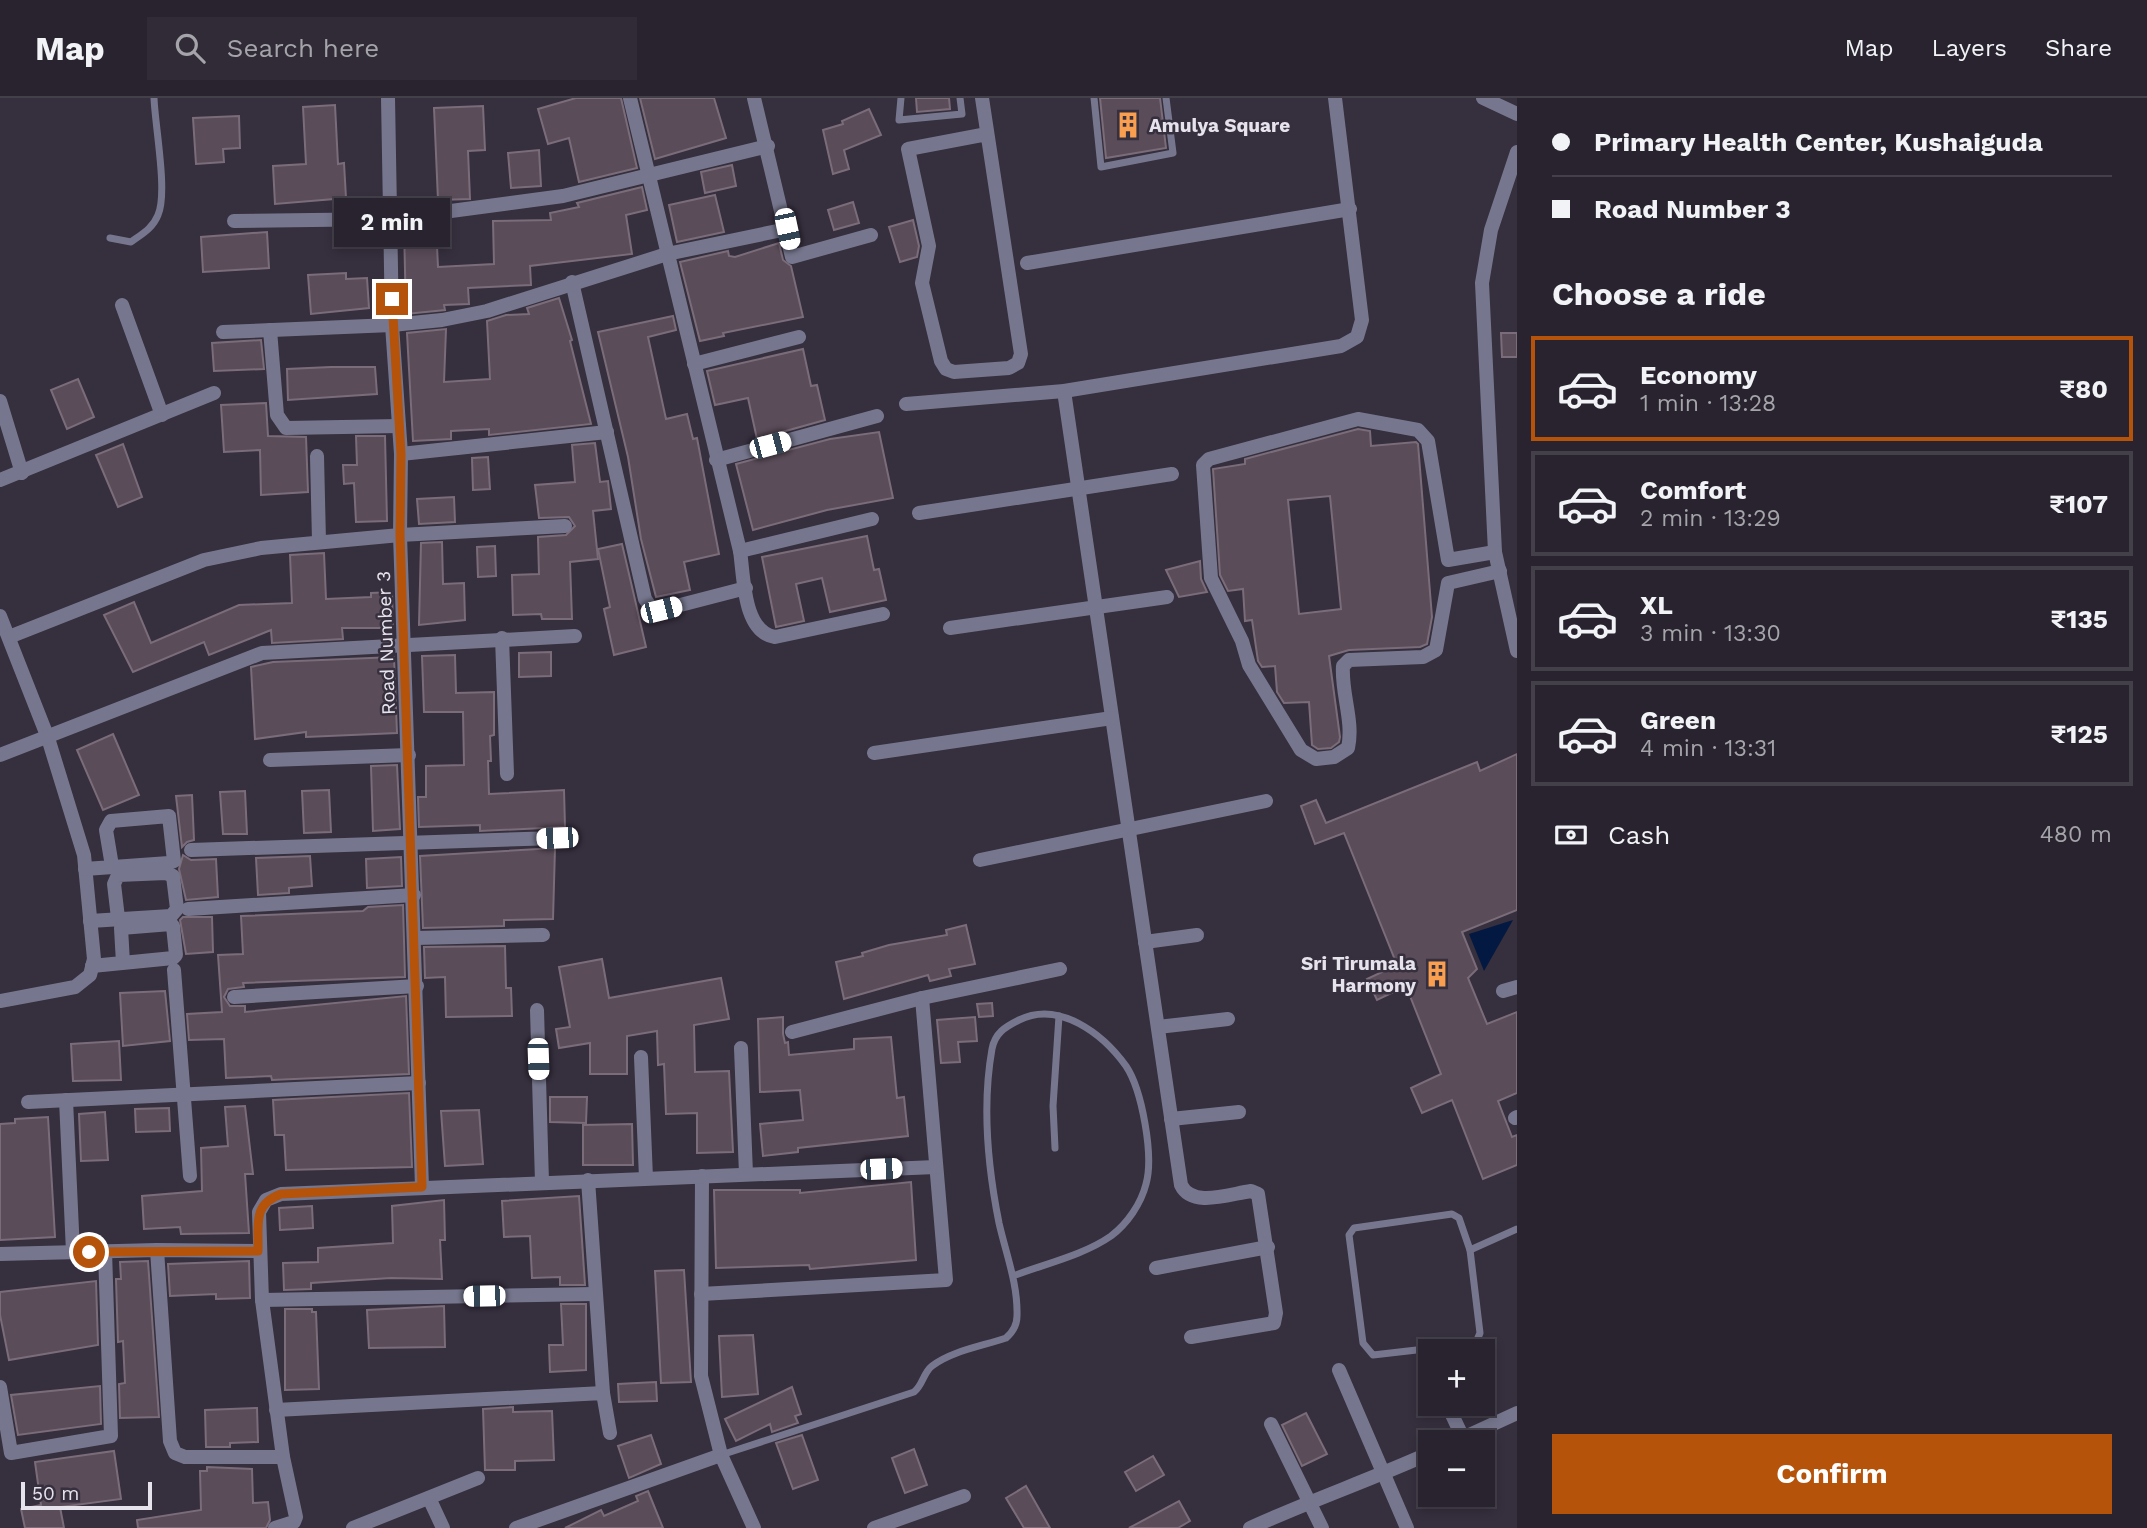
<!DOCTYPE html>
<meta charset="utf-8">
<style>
:root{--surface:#28232e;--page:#302b36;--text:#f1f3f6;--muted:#a5a4aa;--line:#44404a;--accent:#b45309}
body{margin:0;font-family:"Work Sans",sans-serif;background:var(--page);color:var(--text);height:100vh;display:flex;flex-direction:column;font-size:26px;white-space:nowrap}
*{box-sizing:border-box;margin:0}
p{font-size:23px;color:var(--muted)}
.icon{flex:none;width:38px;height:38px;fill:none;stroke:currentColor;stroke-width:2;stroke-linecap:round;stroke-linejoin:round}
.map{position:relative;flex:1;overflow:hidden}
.panel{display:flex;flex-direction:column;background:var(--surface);width:630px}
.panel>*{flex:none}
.banner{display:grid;align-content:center;height:154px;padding:0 35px;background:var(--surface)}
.fabs{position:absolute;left:1418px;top:1241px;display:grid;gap:14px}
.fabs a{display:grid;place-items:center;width:77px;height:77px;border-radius:0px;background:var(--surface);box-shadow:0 4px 10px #0003,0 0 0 2px var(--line);font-size:35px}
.scale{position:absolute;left:21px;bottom:18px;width:131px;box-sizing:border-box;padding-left:7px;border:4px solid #e7e3ed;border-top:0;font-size:19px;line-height:24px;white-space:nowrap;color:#e7e3ed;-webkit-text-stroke:5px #362f3e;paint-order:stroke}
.end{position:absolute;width:32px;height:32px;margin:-16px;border:9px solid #b45309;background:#fff;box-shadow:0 0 0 4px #fff}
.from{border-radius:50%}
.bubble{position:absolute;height:49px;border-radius:0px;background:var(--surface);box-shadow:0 4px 10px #0003,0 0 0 2px var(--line);font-size:23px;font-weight:700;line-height:49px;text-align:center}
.car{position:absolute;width:21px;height:42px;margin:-21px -10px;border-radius:9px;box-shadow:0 0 5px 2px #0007;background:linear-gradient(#fff 24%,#345 0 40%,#fff 0 76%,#345 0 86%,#fff 0)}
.banner b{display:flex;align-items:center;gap:24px;height:66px;font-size:26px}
.banner b+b{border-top:2px solid var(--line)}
.banner i{width:18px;height:18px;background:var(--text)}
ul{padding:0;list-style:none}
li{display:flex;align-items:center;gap:21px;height:105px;margin:0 14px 10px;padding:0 21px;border:4px solid var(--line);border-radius:0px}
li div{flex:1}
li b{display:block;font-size:26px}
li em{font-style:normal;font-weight:700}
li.active{border-color:var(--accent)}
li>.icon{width:63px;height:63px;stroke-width:1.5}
h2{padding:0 35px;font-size:32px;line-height:84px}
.pay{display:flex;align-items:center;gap:18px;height:77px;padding:0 35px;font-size:26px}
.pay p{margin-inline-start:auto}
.button{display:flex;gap:14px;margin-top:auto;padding:14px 35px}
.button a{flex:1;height:80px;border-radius:0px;background:var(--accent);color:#fff;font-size:28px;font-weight:700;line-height:80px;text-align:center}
header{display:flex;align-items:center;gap:42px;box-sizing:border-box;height:98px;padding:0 35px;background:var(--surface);border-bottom:2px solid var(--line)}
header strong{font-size:33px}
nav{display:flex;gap:38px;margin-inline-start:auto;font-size:24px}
.search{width:490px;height:63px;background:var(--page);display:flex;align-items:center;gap:18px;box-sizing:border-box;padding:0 24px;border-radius:0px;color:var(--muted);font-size:26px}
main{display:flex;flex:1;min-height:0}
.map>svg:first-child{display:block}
.water{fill:#041941}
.building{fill:#5a4c59;stroke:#7b6c7a;stroke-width:2;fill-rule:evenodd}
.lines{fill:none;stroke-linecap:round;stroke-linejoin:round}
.service{stroke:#76778e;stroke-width:7}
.minor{stroke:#76778e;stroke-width:14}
.tertiary{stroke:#76778e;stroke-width:14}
.route{stroke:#b45309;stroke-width:9}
.labels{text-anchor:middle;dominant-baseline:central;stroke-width:5;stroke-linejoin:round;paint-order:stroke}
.poi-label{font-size:19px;font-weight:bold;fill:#e7e3ed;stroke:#362f3e;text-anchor:start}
.street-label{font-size:19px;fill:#e7e3ed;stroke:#362f3e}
</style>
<header>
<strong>Map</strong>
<div class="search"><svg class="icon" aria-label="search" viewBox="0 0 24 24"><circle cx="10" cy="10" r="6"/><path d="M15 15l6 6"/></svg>Search here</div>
<nav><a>Map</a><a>Layers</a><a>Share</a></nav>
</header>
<main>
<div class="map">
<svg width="1517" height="1430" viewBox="0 0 1517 1430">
<rect width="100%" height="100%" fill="#362f3e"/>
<polygon class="water" points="1513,822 1484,873 1469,836"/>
<g class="building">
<polygon points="576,0 621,0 637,70 579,84 569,40 548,46 538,11"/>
<polygon points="640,0 714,0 726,40 655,61"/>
<polygon points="916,0 949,0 950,11 917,14"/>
<polygon points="1100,0 1160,0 1166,50 1106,60"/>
<polygon points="335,7 338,66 344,65 346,100 275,106 273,68 306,66 303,9"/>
<polygon points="483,8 485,52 468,53 470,101 438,102 434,10"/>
<polygon points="869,11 881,37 844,52 849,71 833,76 823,32 843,26 842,23"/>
<polygon points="239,18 240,50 223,51 224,64 196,66 193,20"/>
<polygon points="539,52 541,88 511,90 508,55"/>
<polygon points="732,67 736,88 705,95 701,74"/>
<polygon points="642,89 647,112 626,117 632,156 530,168 531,187 468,190 469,206 444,207 445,212 406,216 404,129 436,127 438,169 494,166 493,123 551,122 550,115 579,109 577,105"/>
<polygon points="715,97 724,134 677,144 669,107"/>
<polygon points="853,104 859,125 834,132 828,112"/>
<polygon points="913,122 919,148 917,159 900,164 889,129"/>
<polygon points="267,134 269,170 203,174 201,139"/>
<polygon points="779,145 783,162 791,168 803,219 723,235 724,238 700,243 680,164 728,153 729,158 735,159"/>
<polygon points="346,175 346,181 367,180 369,210 311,216 308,177"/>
<polygon points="559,200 572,242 570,243 591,326 489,337 489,331 451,333 451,341 413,343 407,235 446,231 444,284 490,281 487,223 506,217 529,216 527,210"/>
<polygon points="673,218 676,232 648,239 666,321 687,316 693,341 697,340 719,456 684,464 690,492 656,499 641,441 628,359 598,234"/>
<polygon points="1501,235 1517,235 1517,259 1502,259"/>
<polygon points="261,242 264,271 214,273 212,245"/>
<polygon points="803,251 811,288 817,287 825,322 757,341 748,300 715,307 707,273"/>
<polygon points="331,269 375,269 377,296 288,302 287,271"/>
<polygon points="78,281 94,319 67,331 51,292"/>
<polygon points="266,305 268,338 306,339 308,394 261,397 260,352 224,354 221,307"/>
<path d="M1358 331 1370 333 1371 348 1416 344 1418 346 1432 519 1427 546 1420 549 1349 552 1329 558 1340 639 1339 644 1331 650 1318 651 1312 647 1309 604 1284 605 1277 594 1275 568 1262 569 1258 563 1252 522 1245 523 1243 491 1228 493 1220 477 1213 371 1245 366V361ZM1330 398 1341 511 1299 516 1288 402Z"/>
<polygon points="879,334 893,400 827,412 753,432 736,366 830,341"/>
<polygon points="356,338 385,338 387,423 356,424 354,385 344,386 343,367 357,367"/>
<polygon points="595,345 600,384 608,383 611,411 593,413 598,461 570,464 572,521 542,521 541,516 513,517 512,477 539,476 538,439 566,437 575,428 569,419 539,420 535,387 575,384 572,347"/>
<polygon points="123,346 142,399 118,409 96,357"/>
<polygon points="488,359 490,391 473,392 472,360"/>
<polygon points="454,399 455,424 419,426 417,401"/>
<polygon points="867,438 874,472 879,471 886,502 830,514 822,480 796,486 804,523 776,529 762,459"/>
<polygon points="442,444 443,486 464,485 465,522 419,527 421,445"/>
<polygon points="622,446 646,549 614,557 604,511 610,509 598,451"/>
<polygon points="495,448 496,478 478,479 477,449"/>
<polygon points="324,455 326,501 371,499 371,495 392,494 393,530 342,530 343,541 272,545 271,532 209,557 204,544 133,574 104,517 134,504 151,545 239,507 292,505 290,457"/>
<polygon points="1200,463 1201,481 1207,494 1179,499 1166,472"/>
<polygon points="551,554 551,578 519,579 519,555"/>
<polygon points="455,557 456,595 494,594 494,637 490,638 491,663 488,663 489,696 564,692 565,729 480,733 480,727 419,729 418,699 426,699 426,668 464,667 463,614 424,614 422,558"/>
<polygon points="394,559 397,635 306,639 306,634 255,641 251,569 273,564"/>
<polygon points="113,636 139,697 103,712 77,652"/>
<polygon points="1517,656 1517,812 1462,834 1477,871 1468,880 1487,926 1517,914 1517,995 1498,1003 1512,1039 1517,1037 1517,1067 1483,1081 1452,1002 1422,1015 1411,990 1441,976 1406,888 1377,902 1367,881 1397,867 1344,735 1315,746 1301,708 1316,702 1326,725 1477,664 1480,673"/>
<polygon points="397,667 400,731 373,733 371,668"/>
<polygon points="329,692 331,734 304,735 302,693"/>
<polygon points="245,693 247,736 223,736 220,694"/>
<polygon points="192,697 194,742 187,744 182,749 176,698"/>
<polygon points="555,750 553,821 504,822 504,828 423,830 420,758"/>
<polygon points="183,757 191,762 216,761 218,799 186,802 179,771"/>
<polygon points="310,758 312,788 289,790 289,795 258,797 256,760"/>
<polygon points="401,759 402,788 367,790 366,761"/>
<polygon points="403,807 405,879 243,885 244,889 228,891 224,899 230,908 245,908 245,914 406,898 409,976 272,982 271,978 226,980 224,941 189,942 187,916 222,914 218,857 243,856 241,818 363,813 368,809"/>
<polygon points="183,819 212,819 213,854 186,856 180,822"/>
<polygon points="966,827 975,866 949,871 951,878 930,883 928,877 844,901 836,864 863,858 862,855 889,847 947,837 946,832"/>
<polygon points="505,848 506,890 511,890 512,918 446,919 445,879 425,880 424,849"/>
<polygon points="602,861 609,900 721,880 729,921 694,927 695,974 729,973 733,1054 697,1055 697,1015 666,1016 664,966 658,967 657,933 627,938 627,976 590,976 590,945 559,950 556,931 570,929 559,869"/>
<polygon points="165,893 170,943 123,948 120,895"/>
<polygon points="992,905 993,918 979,919 977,906"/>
<polygon points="783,919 783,936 785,945 788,944 789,957 854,951 854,941 891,939 897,1000 904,999 908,1038 798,1050 798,1054 763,1058 760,1026 803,1022 800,992 760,994 758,921"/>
<polygon points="975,919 977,943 958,944 960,964 941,965 937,922"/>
<polygon points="119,943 121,982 73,983 71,946"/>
<polygon points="409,995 412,1069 286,1072 284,1037 275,1037 273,1002"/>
<polygon points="550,999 587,999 586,1025 550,1024"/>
<polygon points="245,1008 253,1076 245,1076 249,1135 181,1136 180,1129 144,1131 142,1098 202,1093 201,1050 228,1048 225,1009"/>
<polygon points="169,1010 170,1033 136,1034 135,1011"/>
<polygon points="479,1012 483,1066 445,1068 441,1013"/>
<polygon points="105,1014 108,1062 81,1063 79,1016"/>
<polygon points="48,1019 55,1139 0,1142 0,1026 15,1025 15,1021"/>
<polygon points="632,1026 633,1067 583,1067 583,1027"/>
<polygon points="911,1084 916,1162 810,1171 809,1167 716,1170 714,1092 800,1092 800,1095"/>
<polygon points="579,1098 585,1187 560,1187 560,1179 532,1180 530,1138 504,1139 502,1103"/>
<polygon points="444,1102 445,1142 440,1142 442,1181 391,1180 311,1185 311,1191 284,1192 283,1165 318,1164 318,1150 393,1145 392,1108"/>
<polygon points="312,1108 313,1130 280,1132 279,1110"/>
<polygon points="148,1163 159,1319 120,1320 119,1286 125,1285 123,1243 118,1244 116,1181 121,1181 120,1164"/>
<polygon points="249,1163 250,1200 216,1201 216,1196 170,1198 168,1166"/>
<polygon points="684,1172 691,1284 661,1285 655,1173"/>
<polygon points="96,1183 98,1247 9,1262 0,1217 0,1194"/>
<polygon points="561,1206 586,1206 586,1272 550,1274 549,1247 563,1247"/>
<polygon points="444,1208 445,1249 369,1250 367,1212"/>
<polygon points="285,1211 312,1211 312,1214 316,1214 319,1291 285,1292"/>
<polygon points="753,1237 758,1296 722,1299 719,1238"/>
<polygon points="656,1284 657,1303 619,1304 618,1286"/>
<polygon points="100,1288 101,1326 18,1337 11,1297"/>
<polygon points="792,1289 801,1316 795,1318 798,1325 772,1334 770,1326 736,1343 725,1321"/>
<polygon points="513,1309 513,1314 552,1313 554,1362 515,1363 515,1372 485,1372 483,1311"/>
<polygon points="257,1310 258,1344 230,1345 230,1349 206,1349 205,1312"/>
<polygon points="1306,1315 1327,1356 1302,1368 1282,1327"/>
<polygon points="651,1337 661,1366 629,1380 618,1348"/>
<polygon points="802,1337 818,1382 793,1391 776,1345"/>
<polygon points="914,1351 927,1387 905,1395 892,1360"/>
<polygon points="114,1353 121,1401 60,1409 64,1430 25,1430 21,1411 41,1407 35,1364"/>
<polygon points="1153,1358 1164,1377 1136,1393 1125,1374"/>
<polygon points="207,1369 252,1371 253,1405 268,1404 270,1422 266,1430 138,1430 137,1422 201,1412 200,1373 207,1373"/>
<polygon points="1026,1388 1050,1430 1024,1430 1006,1400"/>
<polygon points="648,1393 663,1430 565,1430 601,1412 604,1418 638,1403 636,1398"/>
<polygon points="1179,1403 1190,1423 1178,1430 1129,1430"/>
</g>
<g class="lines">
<g class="service">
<polyline points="901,0 899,22 962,16 960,0"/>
<polyline points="1094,0 1101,69 1173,55 1166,0"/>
<path d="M110 140 131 144C142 136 153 130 158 117 168 95 155 28 154 0"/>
<polyline points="1055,1050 1053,1008 1059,918"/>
<polygon points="1452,1116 1459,1120 1470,1152 1480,1235 1477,1242 1469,1246 1373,1257 1363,1245 1349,1137 1354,1130"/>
<polyline points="1470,1152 1517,1131"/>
<path d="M721 1357 914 1294C923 1287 923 1275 932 1268 951 1253 983 1248 1006 1240 1013 1234 1017 1228 1017 1218 1018 1186 1006 1156 999 1125 988 1070 982 1007 992 951 995 935 1005 929 1019 922 1059 902 1103 936 1126 968 1142 992 1154 1058 1146 1086 1141 1106 1127 1126 1111 1138 1084 1157 1044 1166 1013 1178"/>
</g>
<g class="minor">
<polyline points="388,0 392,227 401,356 400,437 422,1089"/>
<path d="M630 0 740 453C744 479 743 534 775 539L883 516"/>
<polyline points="754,0 792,159 871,137"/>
<polyline points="982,0 1021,256 1018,265 1009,270 954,274 946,271 941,263 922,185 929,148 908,51 987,36"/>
<polyline points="1517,54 1491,132 1482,185 1495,454 1517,553"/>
<polyline points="234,123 391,121 563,98 768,48"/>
<polyline points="1027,165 1350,111"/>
<polyline points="572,184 645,501 652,511 661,512 746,490"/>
<polyline points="122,207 162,317"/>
<polyline points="270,232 277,317 286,330 399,328"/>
<polyline points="223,234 392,227 442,222 487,213 667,156 787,131"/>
<polyline points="694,266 799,239"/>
<path d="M1064 293 1181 1087C1192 1110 1229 1096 1251 1093L1258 1096 1276 1215 1274 1225 1191 1239"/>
<polyline points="0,303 22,375"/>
<polyline points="906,306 1064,293 1341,248 1357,239 1362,222 1335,0"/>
<polyline points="401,356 607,334"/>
<polyline points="317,358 319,443"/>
<polyline points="716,362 877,318"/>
<polyline points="0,382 214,295"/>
<polyline points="919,415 1172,376"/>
<polyline points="740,453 872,421"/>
<path d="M1495 454 1448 462 1428 343 1418 332 1358 321 1209 361 1203 367 1211 480 1242 543 1249 567 1301 652 1316 661 1334 659 1348 650C1354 623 1341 595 1343 568L1349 562 1423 559 1436 552 1448 485 1500 473"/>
<polyline points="0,518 48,640 84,757 94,861 90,877 75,889 0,903"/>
<polyline points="950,530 1167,499"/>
<polyline points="9,539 204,462 261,450 400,437 565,428"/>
<polyline points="502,540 507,676"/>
<polyline points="874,655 1112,620"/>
<polyline points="0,657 262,555 575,538"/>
<polyline points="270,662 409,657"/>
<polyline points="191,752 557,740"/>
<polyline points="980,762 1266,703"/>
<polyline points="85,771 169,765 174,763 169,718 111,723 106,732 112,768"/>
<polyline points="188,811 414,797"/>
<polyline points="90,823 171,818 177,811 173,778 166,775 118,777 114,786 118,820"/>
<polyline points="415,840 543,837"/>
<polyline points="1145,844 1197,837"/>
<polyline points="92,868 173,860 176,857 173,828 171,826 121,830 123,865"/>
<polyline points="174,872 190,1078"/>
<polyline points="1503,893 1517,889"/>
<polyline points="234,899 417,888"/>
<polyline points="537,912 542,1084"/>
<polyline points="1158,929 1228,921"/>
<polyline points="792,934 922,900 1060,871"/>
<polyline points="741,950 746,1076"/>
<polyline points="641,959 646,1080"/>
<polyline points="66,1002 73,1154"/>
<polyline points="28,1004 419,985"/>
<polyline points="1515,1020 1517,1019"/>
<polyline points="1171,1021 1239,1014"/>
<polyline points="702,1078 701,1278 721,1357 754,1430"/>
<polyline points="588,1082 603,1295"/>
<polyline points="157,1152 170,1343 175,1355 185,1359 283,1359"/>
<polyline points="0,1156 157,1152 258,1153"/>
<polyline points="1156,1170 1268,1149"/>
<polyline points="701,1196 946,1182 922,900"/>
<polyline points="262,1202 595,1196"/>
<polyline points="1339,1272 1407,1430"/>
<polyline points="0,1289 11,1355 111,1338 105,1153"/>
<polyline points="1447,1306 1463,1340"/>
<polyline points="276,1312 603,1295 610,1335"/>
<polyline points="1271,1326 1322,1430"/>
<polyline points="1454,1344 1517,1315"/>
<polyline points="429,1400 443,1430"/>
<polyline points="275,1430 294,1424 296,1419 283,1359 262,1202 259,1114 266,1102 281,1096 936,1069"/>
<polyline points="353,1430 478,1380"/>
<polyline points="516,1430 721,1357"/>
<polyline points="874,1430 964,1398"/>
<path d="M1250 1430C1309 1403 1370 1382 1430 1355"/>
</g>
<polyline class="tertiary" points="1483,0 1517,16"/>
</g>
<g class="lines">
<path class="route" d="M89 1154 258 1153C259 1126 252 1107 281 1096L422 1089 400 437 401 356 392 201"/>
</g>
<defs>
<g id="building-bare" transform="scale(2.1)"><path d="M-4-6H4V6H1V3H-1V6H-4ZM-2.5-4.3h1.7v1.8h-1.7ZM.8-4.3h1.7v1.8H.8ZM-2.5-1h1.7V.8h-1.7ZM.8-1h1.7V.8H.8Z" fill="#fa9f4f" stroke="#362f3e" stroke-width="2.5" paint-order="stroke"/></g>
</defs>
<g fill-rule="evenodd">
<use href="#building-bare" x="1128" y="27"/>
<use href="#building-bare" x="1437" y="876"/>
</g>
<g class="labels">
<g class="poi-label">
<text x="1149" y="27">Amulya Square</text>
<text x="1416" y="865" text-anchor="end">Sri Tirumala<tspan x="1416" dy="22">Harmony</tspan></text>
</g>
<g class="street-label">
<text transform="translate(386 545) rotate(-92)">Road Number 3</text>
</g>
</g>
</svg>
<div class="fabs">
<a>+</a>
<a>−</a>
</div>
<div class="scale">50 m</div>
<i class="end from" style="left:89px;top:1154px"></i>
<i class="end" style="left:392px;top:201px"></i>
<div class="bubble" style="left:334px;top:100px;width:116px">2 min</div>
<i class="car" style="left:787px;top:131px;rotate:168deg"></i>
<i class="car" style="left:770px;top:347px;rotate:75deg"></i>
<i class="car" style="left:661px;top:512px;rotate:76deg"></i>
<i class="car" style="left:557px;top:740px;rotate:268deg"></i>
<i class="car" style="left:538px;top:961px;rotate:178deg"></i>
<i class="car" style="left:881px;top:1071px;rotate:88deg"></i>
<i class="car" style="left:484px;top:1198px;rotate:269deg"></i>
</div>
<section class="panel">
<div class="banner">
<b><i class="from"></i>Primary Health Center, Kushaiguda</b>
<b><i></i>Road Number 3</b>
</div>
<h2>Choose a ride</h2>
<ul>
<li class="active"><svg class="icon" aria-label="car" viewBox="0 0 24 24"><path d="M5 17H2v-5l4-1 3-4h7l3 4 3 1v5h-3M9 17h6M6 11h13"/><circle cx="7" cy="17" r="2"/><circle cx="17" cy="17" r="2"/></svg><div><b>Economy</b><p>1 min · 13:28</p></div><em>₹80</em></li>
<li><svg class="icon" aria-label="car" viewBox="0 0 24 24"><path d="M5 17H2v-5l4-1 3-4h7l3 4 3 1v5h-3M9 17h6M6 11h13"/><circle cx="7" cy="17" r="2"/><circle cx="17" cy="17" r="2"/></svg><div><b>Comfort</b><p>2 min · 13:29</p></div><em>₹107</em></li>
<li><svg class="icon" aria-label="car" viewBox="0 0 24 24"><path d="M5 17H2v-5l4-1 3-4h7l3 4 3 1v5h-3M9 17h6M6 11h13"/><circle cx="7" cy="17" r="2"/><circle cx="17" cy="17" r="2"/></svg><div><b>XL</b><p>3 min · 13:30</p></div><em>₹135</em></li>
<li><svg class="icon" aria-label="car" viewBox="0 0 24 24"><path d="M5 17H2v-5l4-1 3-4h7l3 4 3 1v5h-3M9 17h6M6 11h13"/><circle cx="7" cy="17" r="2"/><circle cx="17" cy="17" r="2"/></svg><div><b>Green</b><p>4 min · 13:31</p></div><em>₹125</em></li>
</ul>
<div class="pay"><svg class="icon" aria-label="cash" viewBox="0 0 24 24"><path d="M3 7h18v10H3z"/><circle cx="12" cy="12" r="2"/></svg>Cash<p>480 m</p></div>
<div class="button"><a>Confirm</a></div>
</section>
</main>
